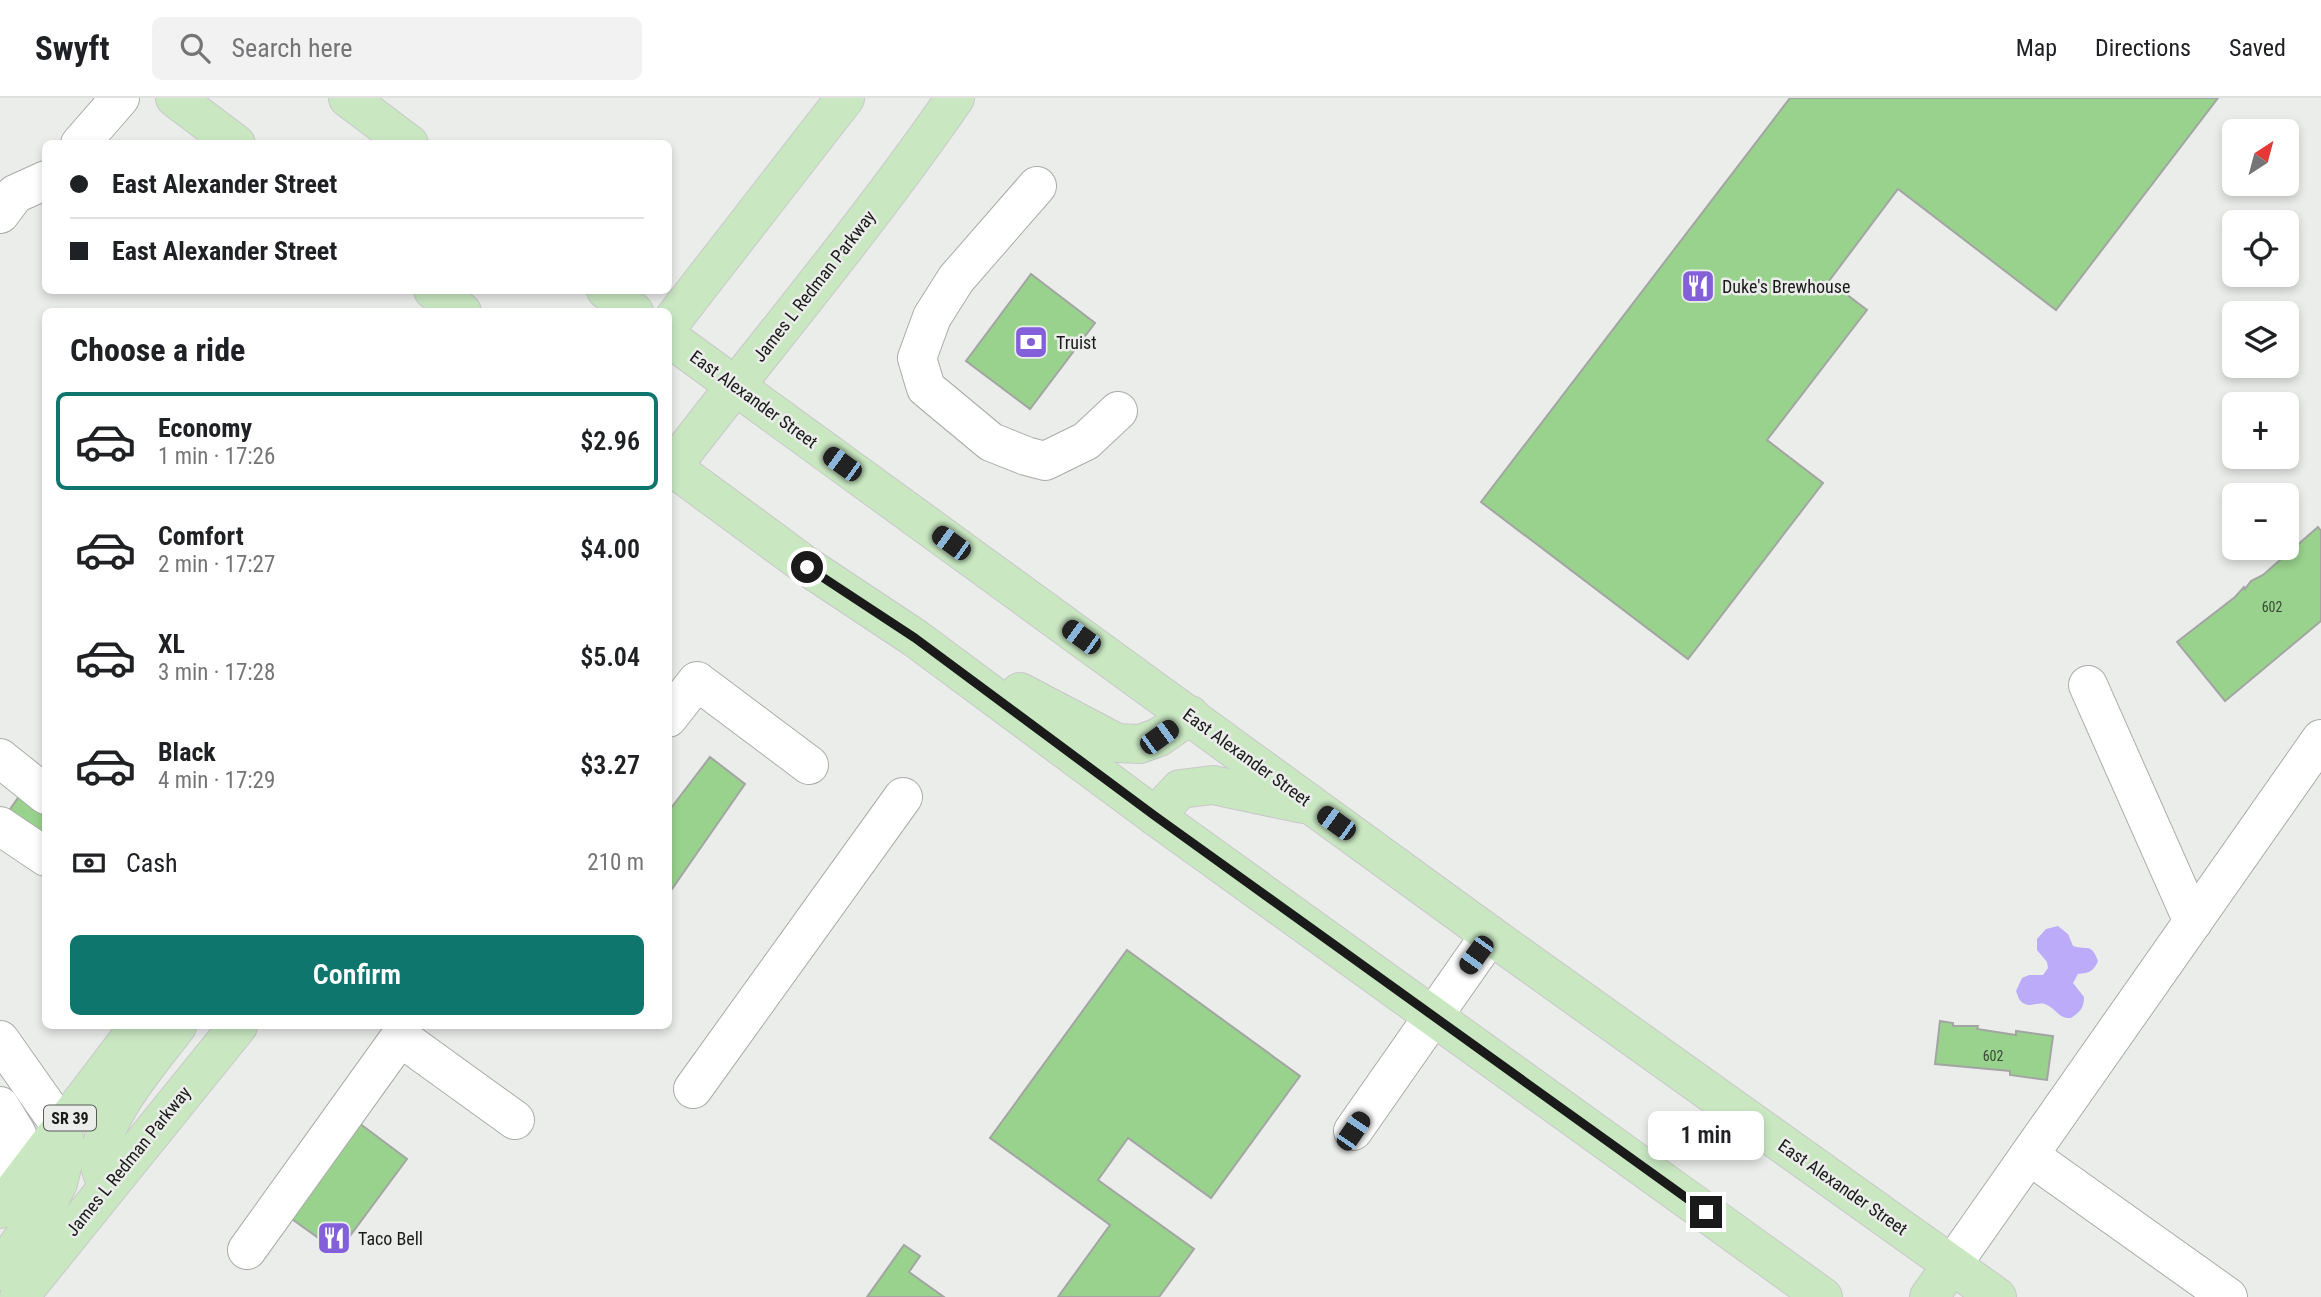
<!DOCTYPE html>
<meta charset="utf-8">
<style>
:root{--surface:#fff;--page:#f2f2f2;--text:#202124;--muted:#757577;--line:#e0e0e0;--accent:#0f766e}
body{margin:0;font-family:"Roboto Condensed",sans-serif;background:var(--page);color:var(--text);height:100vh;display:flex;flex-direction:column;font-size:26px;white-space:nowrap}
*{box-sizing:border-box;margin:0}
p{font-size:23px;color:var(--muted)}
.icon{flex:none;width:38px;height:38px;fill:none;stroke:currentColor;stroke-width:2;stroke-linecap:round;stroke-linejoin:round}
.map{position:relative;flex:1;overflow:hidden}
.panel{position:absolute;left:42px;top:210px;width:630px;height:721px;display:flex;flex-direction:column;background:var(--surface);border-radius:10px;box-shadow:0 4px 10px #0003}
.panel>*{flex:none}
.top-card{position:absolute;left:42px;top:42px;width:630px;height:154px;border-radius:10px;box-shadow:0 4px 10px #0003;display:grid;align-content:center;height:154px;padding:0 28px;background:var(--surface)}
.needle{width:46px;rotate:36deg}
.tools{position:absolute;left:2222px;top:21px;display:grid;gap:14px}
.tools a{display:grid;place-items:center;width:77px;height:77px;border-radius:10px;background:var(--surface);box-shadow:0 4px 10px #0003;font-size:35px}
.end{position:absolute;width:32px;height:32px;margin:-16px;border:9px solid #191a19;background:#fff;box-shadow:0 0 0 4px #fff}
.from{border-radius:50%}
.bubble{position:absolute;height:49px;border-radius:10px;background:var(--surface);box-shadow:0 4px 10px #0003;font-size:23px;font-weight:600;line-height:49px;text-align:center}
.car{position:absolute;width:21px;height:42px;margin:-21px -10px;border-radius:9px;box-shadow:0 0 5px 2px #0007;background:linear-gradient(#222 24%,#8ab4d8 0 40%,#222 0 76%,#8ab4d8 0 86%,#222 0)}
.top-card b{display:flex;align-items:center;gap:24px;height:66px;font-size:26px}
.top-card b+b{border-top:2px solid var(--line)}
.top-card i{width:18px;height:18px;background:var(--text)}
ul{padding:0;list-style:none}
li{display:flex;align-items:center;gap:21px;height:98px;margin:0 14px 10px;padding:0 14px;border:4px solid transparent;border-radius:10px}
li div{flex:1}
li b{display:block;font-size:26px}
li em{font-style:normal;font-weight:600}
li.current{border-color:var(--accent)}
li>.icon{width:63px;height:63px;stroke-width:1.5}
h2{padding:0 28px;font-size:32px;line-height:84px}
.pay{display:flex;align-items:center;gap:18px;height:77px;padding:0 28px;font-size:26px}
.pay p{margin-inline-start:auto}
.action{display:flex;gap:14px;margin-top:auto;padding:14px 28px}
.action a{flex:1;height:80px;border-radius:10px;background:var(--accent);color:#fff;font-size:28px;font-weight:600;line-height:80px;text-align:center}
header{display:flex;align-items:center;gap:42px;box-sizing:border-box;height:98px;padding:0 35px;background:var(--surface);border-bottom:2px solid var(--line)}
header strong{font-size:33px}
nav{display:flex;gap:38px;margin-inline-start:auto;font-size:24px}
.search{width:490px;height:63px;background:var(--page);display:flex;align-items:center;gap:18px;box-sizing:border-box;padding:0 24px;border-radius:10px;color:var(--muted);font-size:26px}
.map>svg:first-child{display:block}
.water{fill:#bbabf9}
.building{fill:#99d28d;stroke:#a3a5a3;stroke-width:2}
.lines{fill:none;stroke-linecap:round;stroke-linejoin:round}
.minor-casing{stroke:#a9aca9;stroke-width:40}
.major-casing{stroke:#c8c8c8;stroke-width:40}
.minor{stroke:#fff;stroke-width:38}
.major{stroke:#c9e8c2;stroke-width:38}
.route{stroke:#191a19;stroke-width:9}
.labels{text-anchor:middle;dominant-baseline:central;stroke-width:5;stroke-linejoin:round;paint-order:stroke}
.number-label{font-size:14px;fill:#394836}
.shield{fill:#ebedea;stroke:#585958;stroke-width:2}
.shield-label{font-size:16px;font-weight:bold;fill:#191a19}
.street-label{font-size:18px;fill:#191a19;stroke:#ebedea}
.poi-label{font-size:18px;fill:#191a19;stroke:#ebedea;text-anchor:start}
</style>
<header>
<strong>Swyft</strong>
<div class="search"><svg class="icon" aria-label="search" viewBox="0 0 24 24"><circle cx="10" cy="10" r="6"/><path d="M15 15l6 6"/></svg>Search here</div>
<nav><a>Map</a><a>Directions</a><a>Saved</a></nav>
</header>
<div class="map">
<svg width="2321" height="1199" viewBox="0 0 2321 1199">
<rect width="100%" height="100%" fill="#ebedea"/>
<path class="water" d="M2058 828 2068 836 2073 848C2087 853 2091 844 2098 863 2093 874 2089 875 2078 876L2073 885 2084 899C2084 910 2080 914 2071 920 2059 921 2057 912 2047 907 2040 903 2032 909 2025 906 2019 904 2018 898 2016 893L2022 880 2029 877H2043L2048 870 2047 864 2037 852V841L2046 831Z"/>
<g class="building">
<polygon points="1790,0 2218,0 2056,212 1898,91 1829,183 1867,212 1767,342 1823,385 1688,561 1481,404"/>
<polygon points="1031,176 1095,225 1030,311 966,263"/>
<polygon points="2318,429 2321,433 2321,523 2225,603 2177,544 2235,499 2244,489 2245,491 2251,483 2263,477"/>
<polygon points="710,659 745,686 672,791 668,789 668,714"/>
<polygon points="20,697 46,715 46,746 6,717"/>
<polygon points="1127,852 1300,978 1211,1100 1128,1040 1098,1082 1194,1151 1159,1199 1058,1199 1110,1127 990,1040"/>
<polygon points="1940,923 1953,925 1953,928 1978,928 1977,931 2016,937 2016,933 2053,938 2047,982 2010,977 2010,973 1935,966"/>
<polygon points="355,1022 407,1061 338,1154 285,1116"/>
<polygon points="904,1147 920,1158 909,1174 944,1199 867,1199"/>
</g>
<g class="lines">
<g class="minor-casing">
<g id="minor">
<polyline points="80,46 120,0"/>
<polyline points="1037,88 956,181 932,219 917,260 926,290 991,344 1026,358 1045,363 1086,343 1118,313"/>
<polyline points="0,116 15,96 46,82"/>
<polyline points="2088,587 2193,824"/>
<polyline points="668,620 697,583 809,667"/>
<polyline points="0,660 46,697"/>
<polyline points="0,728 46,759"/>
<polyline points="0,942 62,1030"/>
<polyline points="693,991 903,699"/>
<polyline points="0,1008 17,1036 11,1097"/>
<polyline points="1353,1033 1490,837"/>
<polyline points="2030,1058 2228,1199"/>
<polyline points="247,1152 400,939 515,1022"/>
<polyline points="1952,1167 2321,641"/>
</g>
</g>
<g class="major-casing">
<g id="major">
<polyline points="175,0 236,46"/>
<polyline points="348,0 409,46"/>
<polyline points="433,192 462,214"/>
<polyline points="606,192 634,214"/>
<polyline points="668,228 845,0"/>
<polyline points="668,239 1490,837 1997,1199"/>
<polyline points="668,366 808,469 915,540 1155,718 1823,1199"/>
<path d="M668 374C764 249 866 129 955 0"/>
<polyline points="1020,594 1117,645 1140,646 1159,639 1190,617"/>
<polyline points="1155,718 1180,691 1213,687 1303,706"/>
<path d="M107 1088C105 1081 101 1074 100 1067 95 1025 153 960 177 928"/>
<polyline points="0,1111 139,928"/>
<polyline points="0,1173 49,1103 58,1085 66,1053 62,1030"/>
<polyline points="19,1199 238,928"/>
<polyline points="1929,1199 1952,1167"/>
</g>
</g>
<use href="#minor" class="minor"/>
<use href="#major" class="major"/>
</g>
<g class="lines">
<polyline class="route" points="807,469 915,540 1155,718 1706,1114"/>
</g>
<defs>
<g id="restaurant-square" transform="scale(1.75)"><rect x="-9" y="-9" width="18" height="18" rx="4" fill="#8360da" stroke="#ebedea"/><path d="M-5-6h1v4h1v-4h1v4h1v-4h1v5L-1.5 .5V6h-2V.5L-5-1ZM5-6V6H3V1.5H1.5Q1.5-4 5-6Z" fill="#fff"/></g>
<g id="bank-square" transform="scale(1.75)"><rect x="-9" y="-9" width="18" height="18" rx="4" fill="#8360da" stroke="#ebedea"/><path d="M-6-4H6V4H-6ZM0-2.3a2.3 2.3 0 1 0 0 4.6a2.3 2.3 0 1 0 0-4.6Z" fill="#fff"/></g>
</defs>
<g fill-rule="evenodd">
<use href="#restaurant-square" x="1698" y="188"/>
<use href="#bank-square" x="1031" y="244"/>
<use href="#restaurant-square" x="334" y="1140"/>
</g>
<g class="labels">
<g class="number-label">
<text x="2272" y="509">602</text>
<text x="1993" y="958">602</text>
</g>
<rect class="shield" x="44" y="1007.5" width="52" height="25" rx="5"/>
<g class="shield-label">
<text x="70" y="1020">SR 39</text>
</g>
<g class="street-label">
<text transform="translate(814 188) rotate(-52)">James L Redman Parkway</text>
<text transform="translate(754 301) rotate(36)">East Alexander Street</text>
<text transform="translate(1247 659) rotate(36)">East Alexander Street</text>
<text transform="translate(128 1063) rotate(-51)">James L Redman Parkway</text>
<text transform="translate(1843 1089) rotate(35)">East Alexander Street</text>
</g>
<g class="poi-label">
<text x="1722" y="188">Duke's Brewhouse</text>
<text x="1056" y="244">Truist</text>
<text x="358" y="1140">Taco Bell</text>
</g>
</g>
</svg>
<div class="tools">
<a><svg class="needle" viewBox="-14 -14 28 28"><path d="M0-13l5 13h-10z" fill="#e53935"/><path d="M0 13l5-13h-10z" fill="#757577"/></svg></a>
<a><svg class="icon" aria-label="locate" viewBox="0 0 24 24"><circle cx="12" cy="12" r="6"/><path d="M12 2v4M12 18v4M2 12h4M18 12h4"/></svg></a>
<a><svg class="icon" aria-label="layers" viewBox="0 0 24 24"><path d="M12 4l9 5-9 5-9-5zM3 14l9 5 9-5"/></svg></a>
<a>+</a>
<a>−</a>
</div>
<i class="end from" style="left:807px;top:469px"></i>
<i class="end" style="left:1706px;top:1114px"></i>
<div class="bubble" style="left:1648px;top:1013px;width:116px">1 min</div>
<i class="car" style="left:842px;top:366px;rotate:306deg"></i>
<i class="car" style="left:951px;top:445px;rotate:306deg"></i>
<i class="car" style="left:1081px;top:539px;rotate:306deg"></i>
<i class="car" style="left:1159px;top:639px;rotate:54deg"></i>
<i class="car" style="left:1336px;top:725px;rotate:306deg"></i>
<i class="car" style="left:1476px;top:857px;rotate:216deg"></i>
<i class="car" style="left:1353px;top:1033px;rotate:34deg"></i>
<div class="top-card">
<b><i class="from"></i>East Alexander Street</b>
<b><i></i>East Alexander Street</b>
</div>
<section class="panel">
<h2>Choose a ride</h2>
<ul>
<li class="current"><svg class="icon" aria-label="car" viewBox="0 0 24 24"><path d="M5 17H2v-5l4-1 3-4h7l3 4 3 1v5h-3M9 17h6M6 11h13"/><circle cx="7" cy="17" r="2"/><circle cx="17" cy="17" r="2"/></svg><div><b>Economy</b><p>1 min · 17:26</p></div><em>$2.96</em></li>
<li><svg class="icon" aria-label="car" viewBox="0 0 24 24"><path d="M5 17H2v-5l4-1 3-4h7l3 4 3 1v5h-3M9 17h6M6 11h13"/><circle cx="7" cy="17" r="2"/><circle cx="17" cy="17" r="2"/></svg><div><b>Comfort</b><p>2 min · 17:27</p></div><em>$4.00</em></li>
<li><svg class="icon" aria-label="car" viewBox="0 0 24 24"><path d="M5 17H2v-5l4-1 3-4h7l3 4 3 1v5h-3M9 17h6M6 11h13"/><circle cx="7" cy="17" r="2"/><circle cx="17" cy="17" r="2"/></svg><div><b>XL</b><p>3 min · 17:28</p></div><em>$5.04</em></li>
<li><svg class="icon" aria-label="car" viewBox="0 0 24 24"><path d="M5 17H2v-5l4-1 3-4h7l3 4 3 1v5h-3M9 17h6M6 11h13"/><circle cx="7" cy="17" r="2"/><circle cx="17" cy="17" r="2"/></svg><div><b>Black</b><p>4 min · 17:29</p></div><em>$3.27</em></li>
</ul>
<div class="pay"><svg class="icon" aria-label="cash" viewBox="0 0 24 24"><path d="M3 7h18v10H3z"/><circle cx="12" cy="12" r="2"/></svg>Cash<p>210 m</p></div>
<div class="action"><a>Confirm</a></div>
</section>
</div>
